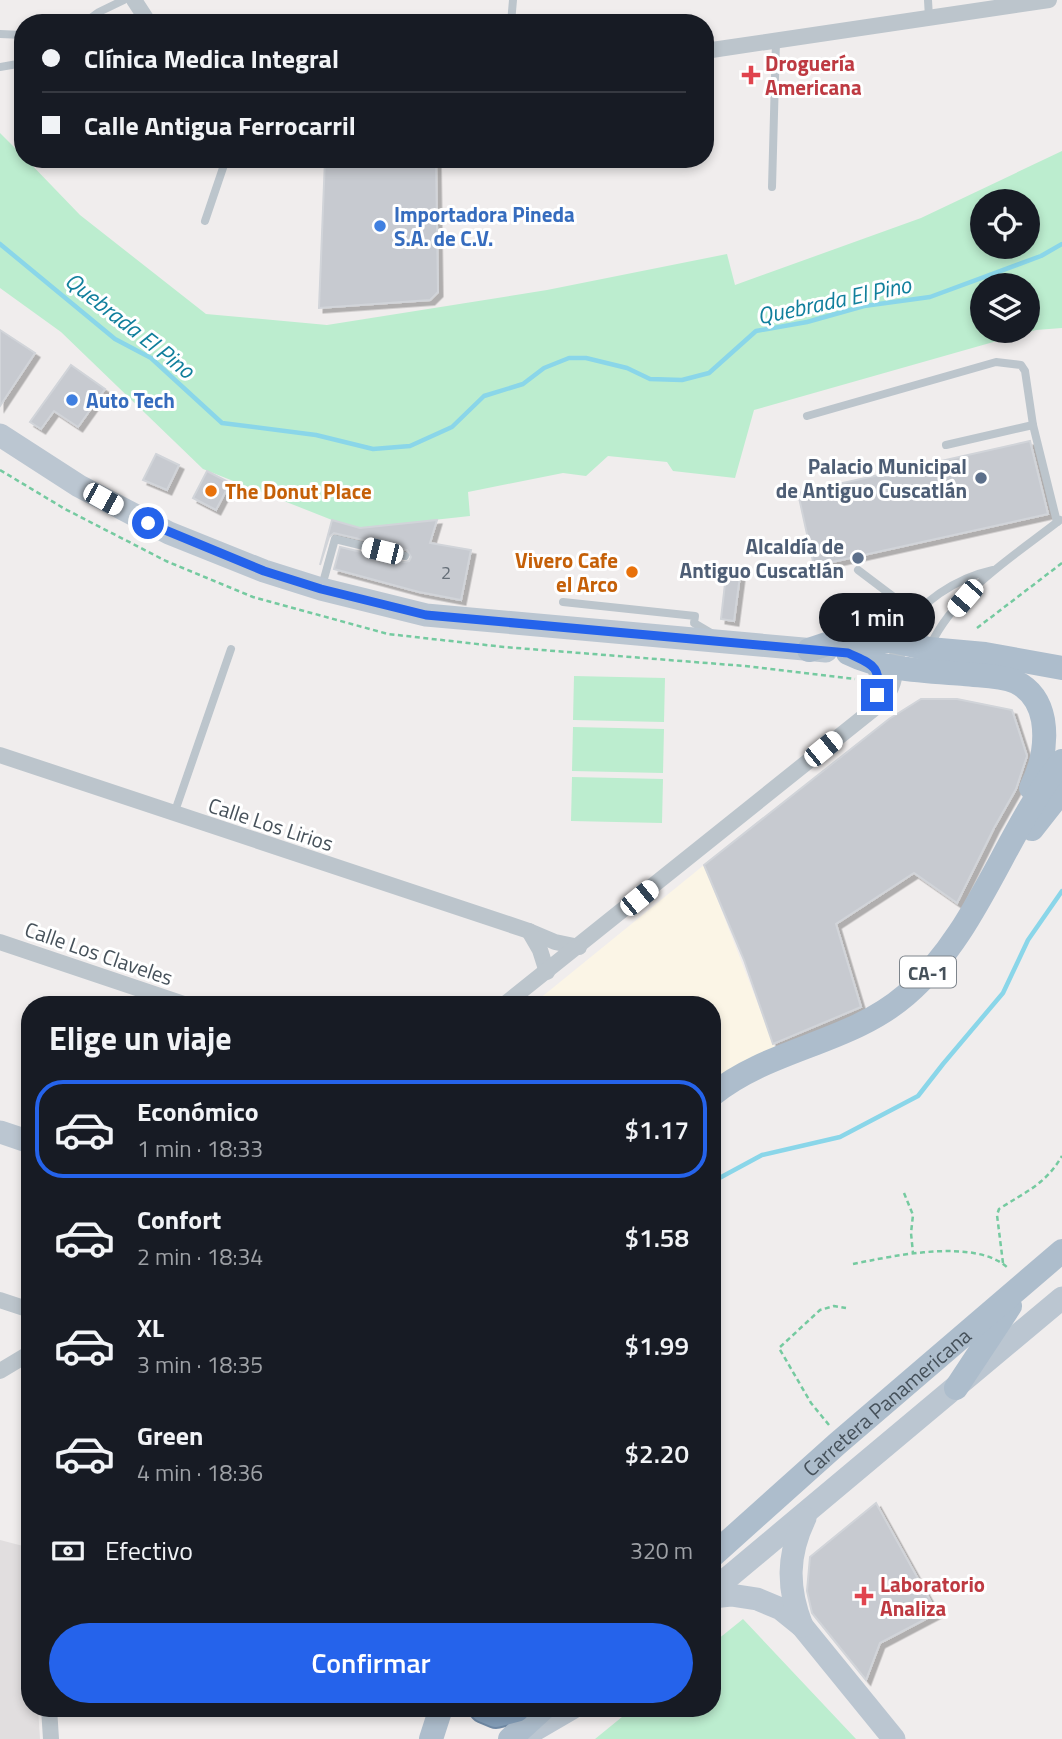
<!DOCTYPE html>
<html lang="es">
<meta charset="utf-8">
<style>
:root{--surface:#171b24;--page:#20242c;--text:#f1f3f6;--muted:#9ea1a6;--line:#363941;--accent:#2563eb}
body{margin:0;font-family:"Titillium Web",sans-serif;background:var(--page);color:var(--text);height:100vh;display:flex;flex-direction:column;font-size:26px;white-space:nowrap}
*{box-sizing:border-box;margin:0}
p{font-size:23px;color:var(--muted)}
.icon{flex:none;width:38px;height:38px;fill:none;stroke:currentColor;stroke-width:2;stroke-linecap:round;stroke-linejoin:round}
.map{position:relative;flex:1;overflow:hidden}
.side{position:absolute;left:21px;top:996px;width:700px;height:721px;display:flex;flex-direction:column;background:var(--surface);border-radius:28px;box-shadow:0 4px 10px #0003}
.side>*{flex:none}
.banner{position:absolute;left:14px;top:14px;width:700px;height:154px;border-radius:28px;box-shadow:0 4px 10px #0003;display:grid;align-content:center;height:154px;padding:0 28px;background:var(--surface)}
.fabs{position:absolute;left:970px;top:189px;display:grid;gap:14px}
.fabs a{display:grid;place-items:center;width:70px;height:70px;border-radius:50%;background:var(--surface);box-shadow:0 4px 10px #0003;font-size:35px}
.end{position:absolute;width:32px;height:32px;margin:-16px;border:9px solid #2563eb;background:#fff;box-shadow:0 0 0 4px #fff}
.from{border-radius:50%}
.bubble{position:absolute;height:49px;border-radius:24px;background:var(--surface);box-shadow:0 4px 10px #0003;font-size:23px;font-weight:600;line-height:49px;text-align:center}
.car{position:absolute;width:21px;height:42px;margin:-21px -10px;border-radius:9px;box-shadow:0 0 5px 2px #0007;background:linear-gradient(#fff 24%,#345 0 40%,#fff 0 76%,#345 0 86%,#fff 0)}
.banner b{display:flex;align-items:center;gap:24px;height:66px;font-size:26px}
.banner b+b{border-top:2px solid var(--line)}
.banner i{width:18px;height:18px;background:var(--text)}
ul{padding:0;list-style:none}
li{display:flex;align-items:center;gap:21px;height:98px;margin:0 14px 10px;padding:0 14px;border:4px solid transparent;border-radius:28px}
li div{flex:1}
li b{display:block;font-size:26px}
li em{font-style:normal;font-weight:600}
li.active{border-color:var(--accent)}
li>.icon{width:63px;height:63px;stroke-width:1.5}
h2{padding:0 28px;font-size:32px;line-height:84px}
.pay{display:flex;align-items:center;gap:18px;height:77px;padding:0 28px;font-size:26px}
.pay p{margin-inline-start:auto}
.button{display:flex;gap:14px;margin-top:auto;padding:14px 28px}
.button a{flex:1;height:80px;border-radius:42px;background:var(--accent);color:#fff;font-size:28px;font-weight:600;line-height:80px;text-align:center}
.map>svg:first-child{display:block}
.commercial{fill:#fbf5e6}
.education{fill:#e1dedf}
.green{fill:#bcedcf;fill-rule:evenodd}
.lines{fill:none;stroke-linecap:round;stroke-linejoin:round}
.stream{stroke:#8ad6e9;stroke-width:4.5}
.building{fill:#c7cad0;stroke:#d1d4d9;stroke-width:2;filter:url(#shadow)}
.highway-casing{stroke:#718ba7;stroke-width:32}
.path{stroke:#75caa0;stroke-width:2.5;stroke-dasharray:5 3.5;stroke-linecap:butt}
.lane{stroke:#bcc5cc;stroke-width:8}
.street{stroke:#bcc5cc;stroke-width:16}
.secondary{stroke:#bbc6d1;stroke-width:23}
.primary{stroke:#adbdcc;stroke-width:24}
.highway{stroke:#86a0bb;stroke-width:28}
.route{stroke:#2563eb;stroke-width:9}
.health-dot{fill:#e0444e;stroke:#fff;stroke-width:2.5}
.shop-dot{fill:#3f7fe0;stroke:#fff;stroke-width:2.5}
.service-dot{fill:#5c6f8a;stroke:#fff;stroke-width:2.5}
.food-dot{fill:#e8710a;stroke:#fff;stroke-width:2.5}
.labels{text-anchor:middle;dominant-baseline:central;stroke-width:6;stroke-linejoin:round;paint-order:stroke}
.number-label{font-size:18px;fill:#666f78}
.shield{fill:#fff;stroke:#7e858c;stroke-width:2}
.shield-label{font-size:19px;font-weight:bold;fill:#46515a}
.health-label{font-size:21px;font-weight:bold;fill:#be3a42;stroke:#fff;text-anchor:start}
.shop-label{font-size:21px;font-weight:bold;fill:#366cbe;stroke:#fff;text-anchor:start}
.service-label{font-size:21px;font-weight:bold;fill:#4e5e75;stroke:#fff;text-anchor:end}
.food-label{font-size:21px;font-weight:bold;fill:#c56008;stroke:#fff;text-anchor:start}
.street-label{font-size:21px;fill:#46515a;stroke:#fff}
.water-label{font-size:23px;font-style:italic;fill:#107f9c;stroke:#fff}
</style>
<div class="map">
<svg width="1062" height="1739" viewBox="0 0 1062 1739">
<defs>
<filter id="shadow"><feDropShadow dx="4.5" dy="4.5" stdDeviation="0" flood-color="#0004"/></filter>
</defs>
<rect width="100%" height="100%" fill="#f0eded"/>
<polygon class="commercial" points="704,865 775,1048 712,1085 712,1004 533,1004"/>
<polygon class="education" points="0,1540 27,1547 30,1592 30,1708 38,1708 40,1739 0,1739"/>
<g class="green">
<path d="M0 133 23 156V159H26L80 215 206 314 327 325 547 290 727 254 735 285 921 218 1062 151V328L1036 330 754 410 735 478 673 471 667 462 608 456 586 476 563 473 468 492 470 516 360 528 332 520 203 469 61 332 0 288ZM982 201H1027V247H982ZM982 285H1027V331H982Z"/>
<polygon points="574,676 665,678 664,722 573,720"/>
<polygon points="573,727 664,729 663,773 572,771"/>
<polygon points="572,777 663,779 662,823 571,821"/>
<polygon points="743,1619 856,1739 595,1739 633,1708 712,1708 712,1644"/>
</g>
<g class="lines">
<g class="stream">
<polyline points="0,244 115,339 151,358 222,423 316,435 373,449 410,446 452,427 484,396 523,384 544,368 569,358 586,358 627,368 650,379 682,380 709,373 756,331 807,322 864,306 930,297 1041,256 1062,244"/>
<polyline points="712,1182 762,1155 840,1137 918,1096 943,1064 1003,993 1028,940 1062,891"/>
</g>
</g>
<g class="building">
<polygon points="325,159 436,159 438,292 430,300 319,308"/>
<polygon points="0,330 35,353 0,406"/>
<polygon points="71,365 105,389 78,427 54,411 41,429 30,422"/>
<polygon points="1030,441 1048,514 814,566 798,493"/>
<polygon points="156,454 179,465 167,490 143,480"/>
<polygon points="207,471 230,483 216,510 193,498"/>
<polygon points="332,520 360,528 437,520 430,543 471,550 461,600 419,592 334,569 340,547 404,562 409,561 411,557 407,550 334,533 329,537 320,565"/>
<polygon points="727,566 741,568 734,621 721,619"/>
<polygon points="921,699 957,699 1012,710 1027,756 1016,789 994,828 957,903 914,873 836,924 861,1007 773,1044 744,960 704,865 889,719"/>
<polygon points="876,1503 937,1613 880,1643 866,1680 812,1613 807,1591 810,1557"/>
</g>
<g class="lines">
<g class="highway-casing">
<polyline id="highway" points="484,1708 496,1713 516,1708"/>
</g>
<g class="path">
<polyline points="0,470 65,509 166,561 253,597 388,634 504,647 745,666 855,679"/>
<polyline points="977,628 1062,563"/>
<polyline points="904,1193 913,1215 911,1233 913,1253"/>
<path d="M1003 1263 997 1215 999 1209C1025 1192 1045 1185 1062 1156"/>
<path d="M853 1264C893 1256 977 1237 1009 1269"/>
<polyline points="829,1425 811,1403 779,1348 820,1310 834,1306 846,1308"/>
</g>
<g class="lane">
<polyline points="928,0 929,18"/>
<polyline points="84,23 99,12 124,0"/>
<polyline points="511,23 513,0"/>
<polyline points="0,34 23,35"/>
<polyline points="0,67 23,63"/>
<polyline points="772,187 776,41"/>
<polyline points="205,221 226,159"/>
<polyline points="807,416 996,362 1021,365 1025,371 1033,425 1057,522"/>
<polyline points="946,445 1033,425"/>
<polyline points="858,570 915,613"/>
<polyline points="322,586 335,539 405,556"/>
<polyline points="563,602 695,616 694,623 711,633"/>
<path d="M894 638C919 605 952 579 993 570"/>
<path d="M930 646C956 591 1014 556 1060 520"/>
<polyline points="174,814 231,649"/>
</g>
<g class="street">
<polyline points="134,0 149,23"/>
<polyline points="705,51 1049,0"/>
<path d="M869 661C883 675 880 691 870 706"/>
<polyline points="0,755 529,931 555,942 579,947"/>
<polyline points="529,931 540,950 547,972"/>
<polyline points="0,942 184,1004"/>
<path d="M505 1004 881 703C895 688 895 674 897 655"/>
<polyline points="0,1300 30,1310"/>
<polyline points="0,1371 30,1353"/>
<polyline points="49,1708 51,1739"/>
</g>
<g class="secondary">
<polyline points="0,435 79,486 169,533 264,571 321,589 426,615 826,651"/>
<polyline points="0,1132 30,1142"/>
<polyline points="712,1591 1062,1298"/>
<polyline points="712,1597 731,1595 757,1599 781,1609 802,1626 894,1739"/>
<path d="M802 1626C787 1588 787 1555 805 1518"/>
<polyline points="519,1739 572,1708"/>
</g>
<g class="primary">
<polyline points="809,650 836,641 893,641 929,649 985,654 1062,668"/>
<path d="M848 653C882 670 926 671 964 674 981 676 1000 675 1016 682 1032 690 1040 704 1043 720 1047 745 1042 766 1031 788"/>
<polyline points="1032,829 1062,791"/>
<path d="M712 1095C770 1048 849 1044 906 995 978 933 1004 834 1062 761"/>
<polyline points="956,1388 1010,1306"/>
<path id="s1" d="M712 1556 837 1444 1062 1251"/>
<polyline points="431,1739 441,1708"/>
<polyline points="510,1739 544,1708"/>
</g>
<use href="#highway" class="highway"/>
</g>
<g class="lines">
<path class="route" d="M148 523 264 571 321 589 426 615 848 653C871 664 882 665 877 695"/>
</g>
<g class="health-dot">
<path d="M747.5 64.5h7v7h7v7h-7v7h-7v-7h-7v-7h7z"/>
<path d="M860.5 1585.5h7v7h7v7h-7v7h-7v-7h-7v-7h7z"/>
</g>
<g class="shop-dot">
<circle cx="380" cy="226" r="7"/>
<circle cx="72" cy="400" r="7"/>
</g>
<g class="service-dot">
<circle cx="981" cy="478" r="7"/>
<circle cx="858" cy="558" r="7"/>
</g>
<g class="food-dot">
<circle cx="211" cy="491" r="7"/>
<circle cx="632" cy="572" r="7"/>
</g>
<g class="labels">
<g class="number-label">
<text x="446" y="572">2</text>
</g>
<rect class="shield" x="900" y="956.5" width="56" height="31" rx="5"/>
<g class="shield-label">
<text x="928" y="972">CA-1</text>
</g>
<g class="health-label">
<text x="765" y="63">Droguería<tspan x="765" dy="24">Americana</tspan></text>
<text x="880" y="1584">Laboratorio<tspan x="880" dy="24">Analiza</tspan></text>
</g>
<g class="shop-label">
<text x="394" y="214">Importadora Pineda<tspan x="394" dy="24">S.A. de C.V.</tspan></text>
<text x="86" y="400">Auto Tech</text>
</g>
<g class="service-label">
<text x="967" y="466">Palacio Municipal<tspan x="967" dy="24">de Antiguo Cuscatlán</tspan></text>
<text x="844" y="546">Alcaldía de<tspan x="844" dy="24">Antiguo Cuscatlán</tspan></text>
</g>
<g class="food-label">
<text x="225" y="491">The Donut Place</text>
<text x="618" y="560" text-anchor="end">Vivero Cafe<tspan x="618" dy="24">el Arco</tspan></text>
</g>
<g class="street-label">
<text transform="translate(271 824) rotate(18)">Calle Los Lirios</text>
<text transform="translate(99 953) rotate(19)">Calle Los Claveles</text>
<text stroke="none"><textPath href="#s1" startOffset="233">Carretera Panamericana</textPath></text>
</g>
<g class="water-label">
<text transform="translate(834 300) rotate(-12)">Quebrada El Pino</text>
<text transform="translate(130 325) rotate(38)">Quebrada El Pino</text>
</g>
</g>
</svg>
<div class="fabs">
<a><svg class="icon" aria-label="locate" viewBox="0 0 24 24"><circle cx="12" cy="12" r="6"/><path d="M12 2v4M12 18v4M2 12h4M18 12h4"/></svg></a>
<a><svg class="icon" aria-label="layers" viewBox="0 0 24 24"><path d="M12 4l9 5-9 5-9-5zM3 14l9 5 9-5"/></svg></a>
</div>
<i class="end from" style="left:148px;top:523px"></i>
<i class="end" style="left:877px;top:695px"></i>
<div class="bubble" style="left:819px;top:593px;width:116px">1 min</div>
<i class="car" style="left:103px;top:499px;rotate:119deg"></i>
<i class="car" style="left:382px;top:551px;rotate:284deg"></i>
<i class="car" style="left:965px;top:598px;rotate:221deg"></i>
<i class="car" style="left:823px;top:749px;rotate:51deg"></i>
<i class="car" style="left:639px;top:898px;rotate:51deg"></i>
<div class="banner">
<b><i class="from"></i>Clínica Medica Integral</b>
<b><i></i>Calle Antigua Ferrocarril</b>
</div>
<section class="side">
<h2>Elige un viaje</h2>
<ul>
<li class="active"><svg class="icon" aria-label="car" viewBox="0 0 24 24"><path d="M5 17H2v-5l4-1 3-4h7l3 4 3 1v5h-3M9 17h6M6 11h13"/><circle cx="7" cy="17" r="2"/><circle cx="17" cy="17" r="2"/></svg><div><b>Económico</b><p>1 min · 18:33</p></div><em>$1.17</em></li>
<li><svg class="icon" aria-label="car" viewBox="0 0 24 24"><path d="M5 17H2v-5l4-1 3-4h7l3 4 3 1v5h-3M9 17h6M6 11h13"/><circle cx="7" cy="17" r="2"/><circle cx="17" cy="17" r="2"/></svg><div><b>Confort</b><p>2 min · 18:34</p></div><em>$1.58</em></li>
<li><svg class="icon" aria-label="car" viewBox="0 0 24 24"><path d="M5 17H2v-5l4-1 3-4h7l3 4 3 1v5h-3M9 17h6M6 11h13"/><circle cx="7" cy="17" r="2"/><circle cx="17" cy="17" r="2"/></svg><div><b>XL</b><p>3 min · 18:35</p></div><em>$1.99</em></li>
<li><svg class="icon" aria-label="car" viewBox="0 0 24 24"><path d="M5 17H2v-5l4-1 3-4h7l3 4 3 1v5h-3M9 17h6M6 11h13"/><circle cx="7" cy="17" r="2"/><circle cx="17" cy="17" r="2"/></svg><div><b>Green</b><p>4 min · 18:36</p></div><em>$2.20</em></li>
</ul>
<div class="pay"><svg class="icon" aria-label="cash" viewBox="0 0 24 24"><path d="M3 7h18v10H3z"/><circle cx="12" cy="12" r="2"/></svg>Efectivo<p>320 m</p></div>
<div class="button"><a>Confirmar</a></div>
</section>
</div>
